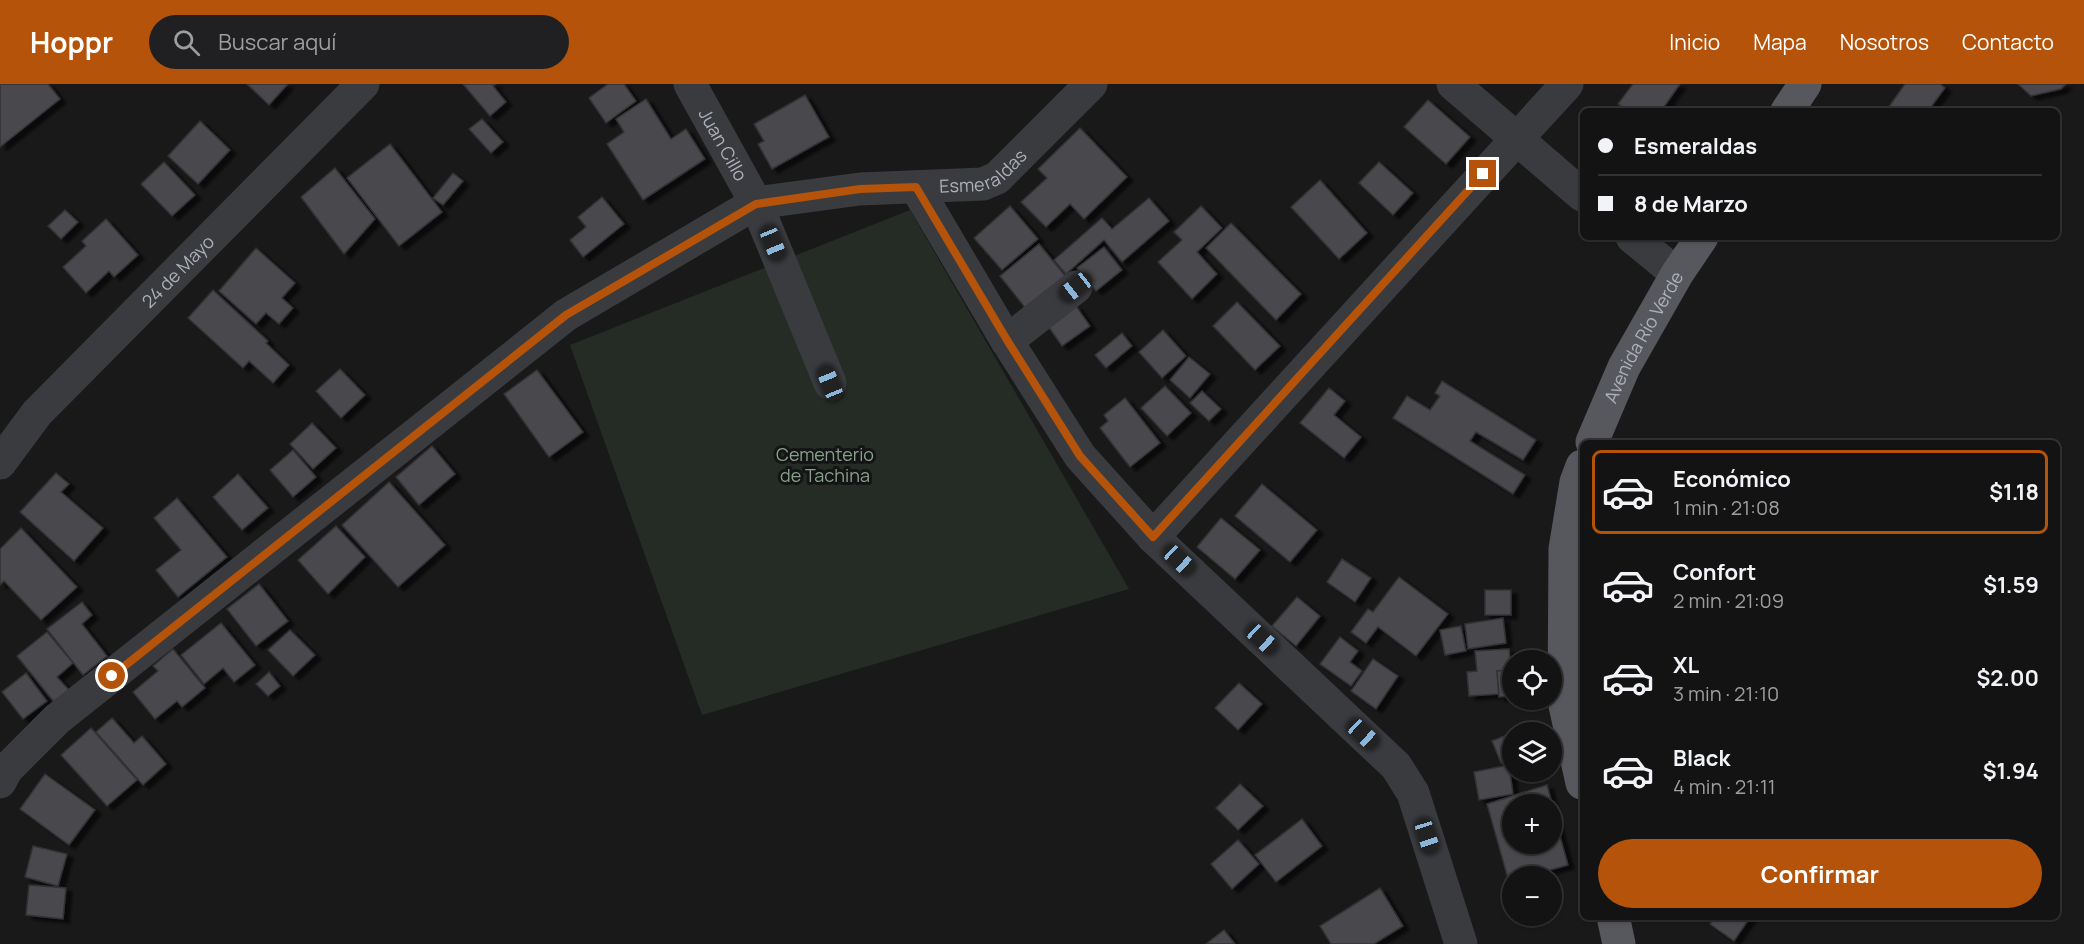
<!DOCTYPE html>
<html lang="es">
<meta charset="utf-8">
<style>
:root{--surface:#131314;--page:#202022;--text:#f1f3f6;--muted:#9d9ea0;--line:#323234;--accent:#b45309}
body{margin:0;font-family:Manrope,sans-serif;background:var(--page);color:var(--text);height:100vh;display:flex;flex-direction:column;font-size:22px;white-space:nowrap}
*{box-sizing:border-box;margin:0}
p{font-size:20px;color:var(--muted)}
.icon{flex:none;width:33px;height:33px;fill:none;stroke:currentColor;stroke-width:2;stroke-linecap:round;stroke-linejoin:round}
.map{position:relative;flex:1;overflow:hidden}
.panel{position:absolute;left:1580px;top:356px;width:480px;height:480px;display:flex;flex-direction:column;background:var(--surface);border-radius:9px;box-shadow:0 2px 4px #0004,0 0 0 2px var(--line)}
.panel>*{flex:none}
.guide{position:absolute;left:1580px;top:24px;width:480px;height:132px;border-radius:9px;box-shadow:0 2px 4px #0004,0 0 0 2px var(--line);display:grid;align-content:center;height:132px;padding:0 18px;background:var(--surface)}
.controls{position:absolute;left:1502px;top:566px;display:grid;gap:12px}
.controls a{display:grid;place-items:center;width:60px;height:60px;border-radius:50%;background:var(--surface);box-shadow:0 2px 4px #0004,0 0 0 2px var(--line);font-size:30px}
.end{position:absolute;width:27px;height:27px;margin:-14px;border:8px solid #b45309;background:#fff;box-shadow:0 0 0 3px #fff}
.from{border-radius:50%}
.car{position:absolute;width:18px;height:36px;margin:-18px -9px;border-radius:8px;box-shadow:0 0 4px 2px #0007;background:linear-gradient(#222 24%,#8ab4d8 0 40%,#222 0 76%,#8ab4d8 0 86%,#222 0)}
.guide b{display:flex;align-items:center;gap:21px;height:57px;font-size:22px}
.guide b+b{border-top:2px solid var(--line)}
.guide i{width:15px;height:15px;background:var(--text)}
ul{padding:10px 0 0;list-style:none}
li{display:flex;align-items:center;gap:18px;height:84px;margin:0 12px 9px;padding:0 6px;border:3px solid transparent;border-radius:9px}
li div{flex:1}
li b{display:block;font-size:22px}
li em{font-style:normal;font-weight:700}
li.on{border-color:var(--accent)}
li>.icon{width:54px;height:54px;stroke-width:1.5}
.action{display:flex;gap:12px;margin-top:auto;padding:12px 18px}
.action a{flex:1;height:69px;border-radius:36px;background:var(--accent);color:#fff;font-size:24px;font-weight:700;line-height:69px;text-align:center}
header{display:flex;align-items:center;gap:36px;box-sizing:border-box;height:84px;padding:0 30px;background:var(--accent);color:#fff}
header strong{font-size:28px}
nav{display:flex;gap:33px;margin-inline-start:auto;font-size:21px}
.search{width:420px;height:54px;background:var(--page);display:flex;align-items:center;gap:15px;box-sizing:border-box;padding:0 21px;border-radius:33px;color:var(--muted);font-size:22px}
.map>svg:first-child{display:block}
.green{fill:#252c26}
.building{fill:#48494d;stroke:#333336;stroke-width:1.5;filter:url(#shadow)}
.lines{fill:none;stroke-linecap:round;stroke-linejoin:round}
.minor{stroke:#3a3b3f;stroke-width:33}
.major{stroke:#56585e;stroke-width:33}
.route{stroke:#b45309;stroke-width:8}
.labels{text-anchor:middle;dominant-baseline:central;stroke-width:6;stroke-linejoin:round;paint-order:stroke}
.street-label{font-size:18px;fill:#acb0b9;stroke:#141416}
.park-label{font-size:18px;fill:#85a288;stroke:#141416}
</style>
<header>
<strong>Hoppr</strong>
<div class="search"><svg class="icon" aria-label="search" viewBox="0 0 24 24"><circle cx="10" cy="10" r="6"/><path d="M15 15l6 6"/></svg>Buscar aquí</div>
<nav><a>Inicio</a><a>Mapa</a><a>Nosotros</a><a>Contacto</a></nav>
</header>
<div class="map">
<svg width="2084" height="860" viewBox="0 0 2084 860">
<defs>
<filter id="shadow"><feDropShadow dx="6" dy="4" stdDeviation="1.5" flood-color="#0009"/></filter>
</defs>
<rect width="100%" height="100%" fill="#19191a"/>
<polygon class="green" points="910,126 1129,505 702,631 570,261"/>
<g class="building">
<polygon points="0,0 48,0 60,15 0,63"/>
<polygon points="247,0 288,0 269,21"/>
<polygon points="463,0 496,0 493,2 506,18 490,32"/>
<polygon points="608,0 624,0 636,17 606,39 589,14"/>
<polygon points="1633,0 1680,0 1661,27 1629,27 1618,20"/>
<polygon points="1905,0 1940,0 1945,4 1928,27 1886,27"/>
<polygon points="2018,0 2066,0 2061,5 2031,12"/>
<polygon points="805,11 829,53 772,85 758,60 764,57 754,40"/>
<polygon points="646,15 671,55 686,45 705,75 643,116 607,60 624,48 616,35"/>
<polygon points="1428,16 1470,53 1446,80 1404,43"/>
<polygon points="482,35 503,58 491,69 469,45"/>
<polygon points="200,37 230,66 198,100 168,72"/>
<polygon points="1080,44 1127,93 1084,135 1070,120 1046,143 1021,118 1047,94 1038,85"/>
<polygon points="390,60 442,128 399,162 347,94"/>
<polygon points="164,78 195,111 172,132 141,100"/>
<polygon points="1379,78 1413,109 1393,131 1359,99"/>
<polygon points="335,84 375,135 344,170 301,113"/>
<polygon points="453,89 463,97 443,121 433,114"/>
<polygon points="1320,96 1367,149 1339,175 1291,123"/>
<polygon points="602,113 624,140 583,173 570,156 586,143 578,133"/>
<polygon points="1149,114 1169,137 1122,178 1104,156 1066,190 1054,176 1102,134 1112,145"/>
<polygon points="1010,122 1038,155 1002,186 974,154"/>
<polygon points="1201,122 1222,144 1197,168 1217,190 1192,215 1158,178 1182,156 1174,148"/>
<polygon points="65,126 78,138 61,155 48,142"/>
<polygon points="106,135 138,171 114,193 109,187 86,209 63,183 86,162 82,157"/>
<polygon points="1231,139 1301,210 1276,236 1206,164"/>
<polygon points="1039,160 1067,194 1027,226 1000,192"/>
<polygon points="1104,163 1122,186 1096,207 1077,184"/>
<polygon points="256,164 295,199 282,214 293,224 279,240 266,229 256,240 219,207"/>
<polygon points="213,206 268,257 266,259 289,281 273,299 249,277 243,284 188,234"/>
<polygon points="1237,218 1280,262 1255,286 1213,242"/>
<polygon points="1076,222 1090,242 1062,262 1048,242"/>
<polygon points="1163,246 1186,272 1162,294 1139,268"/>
<polygon points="1122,249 1132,262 1106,284 1095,271"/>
<polygon points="1189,273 1210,290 1190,314 1170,296"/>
<polygon points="340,285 365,311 341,334 316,307"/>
<polygon points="537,286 583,348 549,373 504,310"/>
<polygon points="1442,297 1536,356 1523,376 1476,348 1470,357 1525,391 1513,410 1393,334 1407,312 1430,326 1440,312 1435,309"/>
<polygon points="1165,302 1191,329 1167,352 1141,324"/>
<polygon points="1329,304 1345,317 1334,331 1361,353 1344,374 1300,339"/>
<polygon points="1202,307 1221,325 1209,337 1190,319"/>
<polygon points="1125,314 1160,359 1130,383 1100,344 1108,337 1104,331"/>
<polygon points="312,339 336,364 313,385 290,360"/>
<polygon points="432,362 455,390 419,421 396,393"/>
<polygon points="293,366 316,393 293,413 270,386"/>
<polygon points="56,389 69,400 61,408 103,444 74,477 20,428"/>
<polygon points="238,390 268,424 242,446 213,413"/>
<polygon points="389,398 445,461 398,503 342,441"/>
<polygon points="1262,400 1317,446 1290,478 1235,432"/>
<polygon points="177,414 227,473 178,513 156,486 181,466 154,434"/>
<polygon points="1221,434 1260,466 1235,495 1197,463"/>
<polygon points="336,442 365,473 328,510 298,476"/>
<polygon points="21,444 77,503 41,536 4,497 0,501 0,465"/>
<polygon points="1342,475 1371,494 1355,518 1327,498"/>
<polygon points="1399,493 1448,530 1416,572 1378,543 1366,559 1351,548 1368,525 1373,528"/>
<polygon points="259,500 288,537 256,562 227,525"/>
<rect x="1485" y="506" width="26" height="25"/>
<polygon points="1297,513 1320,532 1296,562 1272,542"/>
<polygon points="82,518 92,531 82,540 107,572 83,591 47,545"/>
<polygon points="1503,534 1506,559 1468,565 1465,540"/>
<polygon points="221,539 255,581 234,598 223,584 204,600 181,571"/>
<polygon points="1461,542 1466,567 1445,571 1440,546"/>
<polygon points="290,546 315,571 293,592 268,566"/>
<polygon points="47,548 73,579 57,593 69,606 54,618 17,572"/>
<polygon points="1340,553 1358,567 1350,578 1362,587 1351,602 1320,580"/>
<polygon points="173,565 205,604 182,623 177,617 155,635 133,608 158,587 153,582"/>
<polygon points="1509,565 1511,586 1497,587 1499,610 1469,612 1467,588 1477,587 1475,567"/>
<polygon points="1373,575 1398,592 1376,625 1351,607"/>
<polygon points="1511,586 1512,612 1499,613 1497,587"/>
<polygon points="269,588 280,602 268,612 256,600"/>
<polygon points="26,589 47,617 23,635 2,608"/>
<polygon points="1239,599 1262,620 1238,646 1215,624"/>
<polygon points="112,634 134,659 142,652 166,680 143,701 96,648"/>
<polygon points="91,644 137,696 107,722 61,671"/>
<polygon points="1512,649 1512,675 1501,679 1492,657"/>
<polygon points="1509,681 1513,710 1479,716 1474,688"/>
<polygon points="45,690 95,726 69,761 20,725"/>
<polygon points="1240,700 1263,722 1238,746 1216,724"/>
<polygon points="1547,701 1554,727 1551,728 1551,720 1512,720 1512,759 1551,759 1551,739 1556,738 1568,781 1529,792 1512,792 1512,797 1509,798 1487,720"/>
<polygon points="1302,735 1322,762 1276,798 1255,771"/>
<polygon points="1238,756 1259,780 1232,805 1211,780"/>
<polygon points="33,762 67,770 58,802 25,793"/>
<polygon points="29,801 66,804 63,835 26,831"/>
<polygon points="1380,804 1403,842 1374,860 1331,860 1320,842"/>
<polygon points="1715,832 1751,832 1734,857 1710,840"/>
<polygon points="1224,846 1235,860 1206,860"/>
</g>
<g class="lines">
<g class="minor">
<path id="s1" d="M690 0 756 119 830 299"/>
<polyline points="1453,0 1582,111"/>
<polyline points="916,103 1007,257 1080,372 1153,453 1396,682 1413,709 1461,860"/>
<polyline points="1632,153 1677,190"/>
<polyline points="1007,257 1076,203"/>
<path id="s2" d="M0 379 37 329 363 0"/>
<polyline points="1153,453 1567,0"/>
<path id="s3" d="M0 698 7 685 57 635 566 231 756 119 860 105 983 100 997 94 1091 0"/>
</g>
<g class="major">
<polyline points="1787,27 1805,0"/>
<path id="s4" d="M1592 358 1624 283 1677 190 1702 153"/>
<polyline points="1582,382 1576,398 1565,465 1564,617 1582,699"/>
<polyline points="1613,832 1619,860"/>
</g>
</g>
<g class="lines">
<polyline class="route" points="112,592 566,231 756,120 860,105 916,103 1007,256 1080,372 1153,453 1483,90"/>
</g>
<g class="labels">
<g class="street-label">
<text stroke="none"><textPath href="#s1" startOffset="69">Juan Cillo</textPath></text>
<text stroke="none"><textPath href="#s3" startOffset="1188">Esmeraldas</textPath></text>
<text stroke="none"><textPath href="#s2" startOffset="262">24 de Mayo</textPath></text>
<text stroke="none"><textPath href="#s4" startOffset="117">Avenida Río Verde</textPath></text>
</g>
<g class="park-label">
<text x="825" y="370">Cementerio<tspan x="825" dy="21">de Tachina</tspan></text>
</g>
</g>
</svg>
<div class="controls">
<a><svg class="icon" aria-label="locate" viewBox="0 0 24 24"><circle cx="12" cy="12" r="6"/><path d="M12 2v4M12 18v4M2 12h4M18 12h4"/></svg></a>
<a><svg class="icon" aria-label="layers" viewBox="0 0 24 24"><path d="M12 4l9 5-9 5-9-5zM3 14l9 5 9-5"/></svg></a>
<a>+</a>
<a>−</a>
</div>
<i class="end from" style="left:112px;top:592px"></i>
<i class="end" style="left:1483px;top:90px"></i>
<i class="car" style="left:773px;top:159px;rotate:158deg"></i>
<i class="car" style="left:1076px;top:203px;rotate:232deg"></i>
<i class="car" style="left:830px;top:299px;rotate:338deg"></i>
<i class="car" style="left:1179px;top:476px;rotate:133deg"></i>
<i class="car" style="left:1262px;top:555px;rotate:133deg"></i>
<i class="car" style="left:1363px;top:650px;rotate:133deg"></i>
<i class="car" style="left:1427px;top:752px;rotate:162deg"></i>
<div class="guide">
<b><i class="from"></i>Esmeraldas</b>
<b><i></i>8 de Marzo</b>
</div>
<section class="panel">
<ul>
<li class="on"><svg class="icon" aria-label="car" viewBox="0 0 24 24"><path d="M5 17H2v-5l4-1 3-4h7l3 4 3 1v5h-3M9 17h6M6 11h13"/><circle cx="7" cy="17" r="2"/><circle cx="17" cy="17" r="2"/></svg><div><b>Económico</b><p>1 min · 21:08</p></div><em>$1.18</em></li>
<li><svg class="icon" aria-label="car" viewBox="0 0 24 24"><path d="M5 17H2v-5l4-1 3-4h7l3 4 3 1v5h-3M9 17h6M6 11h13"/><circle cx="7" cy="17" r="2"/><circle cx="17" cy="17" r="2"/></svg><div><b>Confort</b><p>2 min · 21:09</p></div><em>$1.59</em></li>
<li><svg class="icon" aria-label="car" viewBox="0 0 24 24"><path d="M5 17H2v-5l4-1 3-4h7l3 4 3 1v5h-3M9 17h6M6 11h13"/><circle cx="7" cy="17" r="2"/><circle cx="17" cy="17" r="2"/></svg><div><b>XL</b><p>3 min · 21:10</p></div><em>$2.00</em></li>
<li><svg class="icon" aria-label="car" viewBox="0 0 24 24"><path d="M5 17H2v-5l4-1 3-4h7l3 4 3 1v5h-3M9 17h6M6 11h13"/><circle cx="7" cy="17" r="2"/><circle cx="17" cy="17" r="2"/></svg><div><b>Black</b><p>4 min · 21:11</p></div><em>$1.94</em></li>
</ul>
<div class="action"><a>Confirmar</a></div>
</section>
</div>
